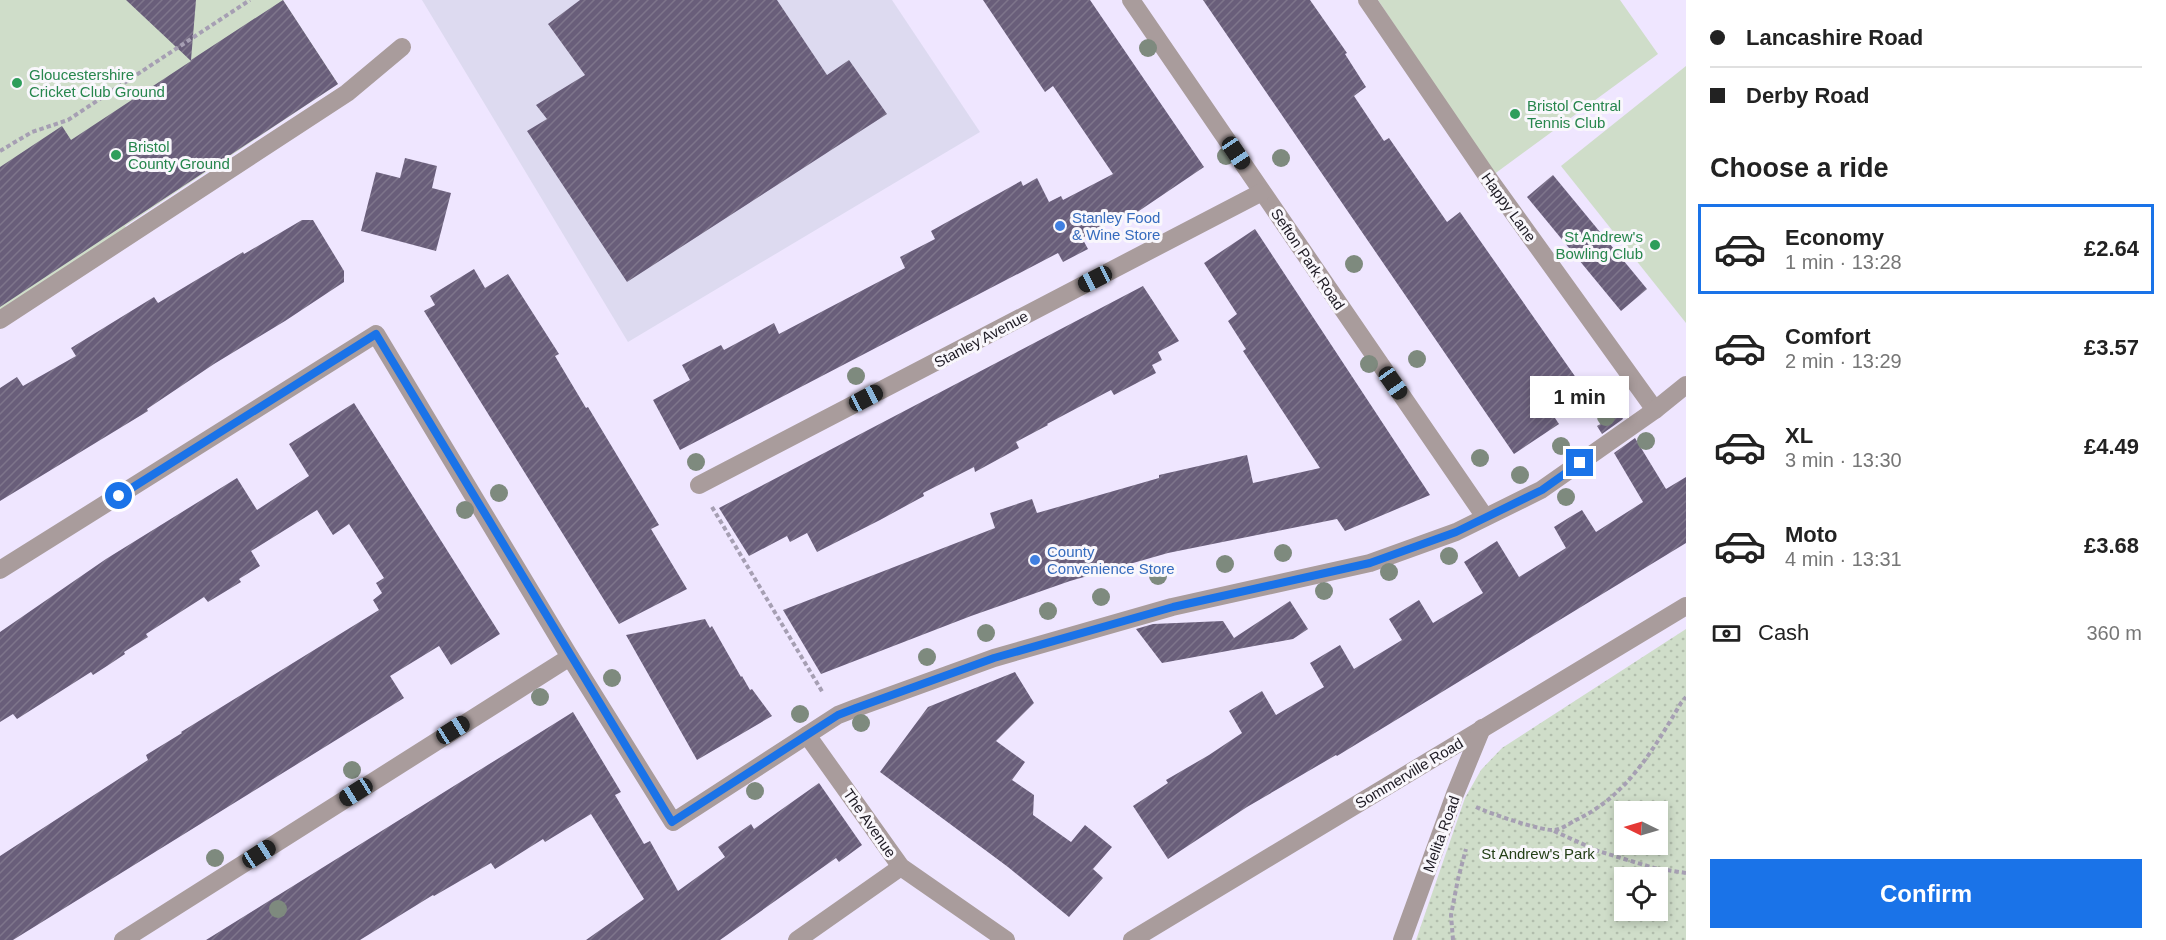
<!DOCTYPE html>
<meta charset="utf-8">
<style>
:root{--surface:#fff;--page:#f6f6f6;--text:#222;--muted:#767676;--line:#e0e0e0;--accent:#1a73e8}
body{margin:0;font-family:Helvetica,sans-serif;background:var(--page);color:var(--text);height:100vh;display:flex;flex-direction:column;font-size:22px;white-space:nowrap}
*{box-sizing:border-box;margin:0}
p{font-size:20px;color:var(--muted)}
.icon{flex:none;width:33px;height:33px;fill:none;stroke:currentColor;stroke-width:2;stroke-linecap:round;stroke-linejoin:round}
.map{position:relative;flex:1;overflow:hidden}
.details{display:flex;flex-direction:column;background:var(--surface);width:480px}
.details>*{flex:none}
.hud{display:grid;align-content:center;height:132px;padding:0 24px;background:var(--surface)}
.needle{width:39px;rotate:275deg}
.buttons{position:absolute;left:1614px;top:801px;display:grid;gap:12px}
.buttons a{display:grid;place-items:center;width:54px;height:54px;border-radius:0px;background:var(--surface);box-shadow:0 3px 9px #0003;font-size:30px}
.end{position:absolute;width:27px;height:27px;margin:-14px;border:8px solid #1a73e8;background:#fff;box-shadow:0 0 0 3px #fff}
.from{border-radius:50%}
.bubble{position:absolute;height:42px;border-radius:0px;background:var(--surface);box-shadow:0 3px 9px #0003;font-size:20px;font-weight:800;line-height:42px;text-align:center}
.car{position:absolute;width:18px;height:36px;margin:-18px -9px;border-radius:8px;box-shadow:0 0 4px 2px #0007;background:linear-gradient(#222 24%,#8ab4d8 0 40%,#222 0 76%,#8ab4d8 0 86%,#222 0)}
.hud b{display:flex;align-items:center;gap:21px;height:57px;font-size:22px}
.hud b+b{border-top:2px solid var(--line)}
.hud i{width:15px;height:15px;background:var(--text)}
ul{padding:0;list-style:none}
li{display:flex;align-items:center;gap:18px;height:90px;margin:0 12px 9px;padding:0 12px;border:3px solid transparent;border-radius:0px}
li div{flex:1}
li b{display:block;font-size:22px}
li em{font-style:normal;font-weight:800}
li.selected{border-color:var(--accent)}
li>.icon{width:54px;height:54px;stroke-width:1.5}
h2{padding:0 24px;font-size:27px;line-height:72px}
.pay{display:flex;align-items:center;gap:15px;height:66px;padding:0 24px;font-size:22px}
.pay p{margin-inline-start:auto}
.primary-button{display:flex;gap:12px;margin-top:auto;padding:12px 24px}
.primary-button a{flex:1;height:69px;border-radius:0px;background:var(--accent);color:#fff;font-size:24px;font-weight:800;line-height:69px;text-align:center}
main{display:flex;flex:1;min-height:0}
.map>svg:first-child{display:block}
.education{fill:#dddaf0}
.grass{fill:url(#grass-dots);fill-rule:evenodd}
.pitch{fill:#cfddc9}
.building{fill:url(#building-hatch)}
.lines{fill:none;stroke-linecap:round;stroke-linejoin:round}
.path{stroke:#a69fb3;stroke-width:4;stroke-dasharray:4.5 3;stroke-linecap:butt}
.minor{stroke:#a99c9c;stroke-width:18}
.tree{fill:#7e8a7e}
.route{stroke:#1a73e8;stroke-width:8}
.leisure-dot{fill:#2e9e5b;stroke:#f9f7fc;stroke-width:2}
.shop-dot{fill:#3f7fe0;stroke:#f9f7fc;stroke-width:2}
.labels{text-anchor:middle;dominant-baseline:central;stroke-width:6;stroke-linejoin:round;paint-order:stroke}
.leisure-label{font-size:15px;fill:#27864d;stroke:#f9f7fc;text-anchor:start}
.street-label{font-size:15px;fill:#1e1b24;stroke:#f9f7fc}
.shop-label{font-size:15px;fill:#366cbe;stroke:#f9f7fc;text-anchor:start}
.park-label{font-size:15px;fill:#223e14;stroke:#f9f7fc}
</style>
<main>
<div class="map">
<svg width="1686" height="940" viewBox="0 0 1686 940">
<defs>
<pattern id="grass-dots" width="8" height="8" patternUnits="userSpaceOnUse" patternTransform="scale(1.5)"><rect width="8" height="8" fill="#cfddc9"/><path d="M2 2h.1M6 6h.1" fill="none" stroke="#b1bdac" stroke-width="1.8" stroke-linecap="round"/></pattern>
<pattern id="building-hatch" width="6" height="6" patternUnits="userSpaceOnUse" patternTransform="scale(1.5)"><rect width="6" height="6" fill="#695e7a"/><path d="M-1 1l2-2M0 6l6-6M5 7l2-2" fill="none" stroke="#7e758b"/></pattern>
</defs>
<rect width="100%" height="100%" fill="#efe6ff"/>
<polygon class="education" points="422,0 892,0 980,132 628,342"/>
<path class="grass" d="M1686 629V940H1416L1465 798 1481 770 1502 748ZM1624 812H1658V844H1624ZM1624 878H1658V910H1624Z"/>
<g class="pitch">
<polygon points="0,0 283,0 338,84 125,226 127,229 0,313"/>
<polygon points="1378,0 1620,0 1658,54 1493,175"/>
<polygon points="1686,66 1686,323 1561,166"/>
</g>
<g class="building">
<polygon points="126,0 196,0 191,60 283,0 338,84 0,307 0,167 62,126 71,140 191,61"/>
<polygon points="580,0 777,0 827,75 849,60 887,114 627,282 527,131 547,119 536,105 585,75 548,24"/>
<polygon points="983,0 1090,0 1204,167 1130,217 1127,213 1082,238 1088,249 1063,262 1058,253 680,450 653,400 690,380 682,365 721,345 724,350 774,323 779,334 905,268 900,257 935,239 931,231 1021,181 1023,186 1037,178 1049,202 1061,196 1063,200 1113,174 1053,86 1045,92"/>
<polygon points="1203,0 1310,0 1347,53 1345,54 1366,87 1354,96 1384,141 1389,138 1447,222 1460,212 1586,392 1553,415 1559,424 1514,454"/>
<polygon points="405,158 437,166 432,188 451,193 436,251 361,231 376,172 400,178"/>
<polygon points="1553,175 1647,289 1621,311 1527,197"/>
<polygon points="302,220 313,220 344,271 344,282 285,321 214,364 147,409 148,411 0,501 0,388 17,377 23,386 76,356 71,348 154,297 158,303 243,252 244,254"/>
<polygon points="1255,229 1430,495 1345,531 1337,519 1168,553 1070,581 971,616 821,674 783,610 995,528 990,513 1032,499 1037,513 1159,478 1159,475 1247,455 1253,483 1320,468 1243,351 1246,349 1228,321 1237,314 1204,263"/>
<polygon points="474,269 485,288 508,274 559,354 555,356 586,408 588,407 659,525 651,529 687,589 619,624 424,311 435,305 430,296"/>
<polygon points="1143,286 1179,341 1158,352 1162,360 1152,365 1156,373 1114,395 1111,390 1047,424 1048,425 1016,442 1019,448 975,472 974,467 923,493 924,496 880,520 817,552 807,533 790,542 787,536 749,556 719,508"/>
<polygon points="354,403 500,634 451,665 439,646 390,676 404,698 13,940 0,940 0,856 148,760 146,755 182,733 181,732 379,610 373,600 382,593 376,583 384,578 349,524 333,535 317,510 251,551 260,566 239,579 241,582 208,602 204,597 146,634 148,637 124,652 125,654 107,666 93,675 91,672 17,719 13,714 0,722 0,632 106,559 237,478 257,510 309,476 289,444"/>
<polygon points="1620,413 1623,419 1602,434 1597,426"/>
<polygon points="1635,438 1666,489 1686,477 1686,543 1337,756 1336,755 1247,807 1168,859 1133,806 1168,783 1166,780 1209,755 1242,733 1229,711 1262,691 1276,715 1324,687 1310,663 1340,645 1354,669 1402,640 1389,619 1419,600 1433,623 1483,593 1464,562 1497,541 1519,577 1566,548 1554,527 1570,517 1582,510 1596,532 1643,502 1614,453"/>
<polygon points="1290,601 1308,629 1293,639 1162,663 1136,629 1153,624 1223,621 1234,638"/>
<polygon points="705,619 710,628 712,626 741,677 742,676 750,690 752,689 772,716 697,760 626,635"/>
<polygon points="1015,672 1034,703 996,741 1025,762 1012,780 1034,795 1033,815 1071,842 1085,825 1112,847 1093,869 1103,878 1069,917 1008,867 880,772 928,707"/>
<polygon points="573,712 621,792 615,795 644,844 650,841 678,891 725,857 718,847 751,824 754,829 819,783 862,845 839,862 836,858 720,940 586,940 644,899 591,814 545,842 543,839 495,869 491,863 434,896 433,895 360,940 206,940"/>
</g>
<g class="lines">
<g class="path">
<polyline points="0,151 32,132 68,120 250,0"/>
<polyline points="712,507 823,693"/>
<path d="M1476 807C1488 813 1544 832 1555 830 1562 829 1570 823 1576 820 1627 796 1653 750 1681 703L1686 697"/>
<polyline points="1554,831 1598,851 1654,868 1686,873"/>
<polyline points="1453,940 1451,915 1458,879 1466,849"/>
</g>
<g class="minor">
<polyline points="1131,0 1485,517"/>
<polyline points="1367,0 1489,179 1655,410"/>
<polyline points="0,320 347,93 402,47"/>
<polyline points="699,485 1262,192"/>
<polyline points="0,570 376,334 570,657 673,822 838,715 856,708 994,658 1172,607 1370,563 1456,532 1541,490 1655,410 1686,385"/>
<polyline points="807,735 901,867 1006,940"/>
<polyline points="123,940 570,657"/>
<polyline points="797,940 901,867"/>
<polyline points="1132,940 1686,606"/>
<polyline points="1402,940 1455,794 1482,728"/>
</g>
</g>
<g class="tree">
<circle cx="1148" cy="48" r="9"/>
<circle cx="1226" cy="156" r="9"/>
<circle cx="1281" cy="158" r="9"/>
<circle cx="1354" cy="264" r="9"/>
<circle cx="1417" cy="359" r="9"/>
<circle cx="1369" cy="364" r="9"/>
<circle cx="856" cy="376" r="9"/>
<circle cx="1606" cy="417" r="9"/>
<circle cx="1646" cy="441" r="9"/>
<circle cx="1561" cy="446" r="9"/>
<circle cx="1480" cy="458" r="9"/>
<circle cx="696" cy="462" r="9"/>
<circle cx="1520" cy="475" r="9"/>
<circle cx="499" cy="493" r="9"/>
<circle cx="1566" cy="497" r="9"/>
<circle cx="465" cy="510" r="9"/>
<circle cx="1283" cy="553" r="9"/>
<circle cx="1449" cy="556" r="9"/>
<circle cx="1225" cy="564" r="9"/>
<circle cx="1389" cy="572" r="9"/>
<circle cx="1158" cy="576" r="9"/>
<circle cx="1324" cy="591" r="9"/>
<circle cx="1101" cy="597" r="9"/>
<circle cx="1048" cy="611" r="9"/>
<circle cx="986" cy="633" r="9"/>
<circle cx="927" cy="657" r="9"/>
<circle cx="612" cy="678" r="9"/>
<circle cx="540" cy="697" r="9"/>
<circle cx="800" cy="714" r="9"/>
<circle cx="861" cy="723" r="9"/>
<circle cx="352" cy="770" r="9"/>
<circle cx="755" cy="791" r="9"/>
<circle cx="215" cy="858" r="9"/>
<circle cx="278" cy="909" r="9"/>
</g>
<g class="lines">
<polyline class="route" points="119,496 376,334 672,822 838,715 856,708 994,658 1173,607 1370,563 1456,532 1542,490 1580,463"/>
</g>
<g class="leisure-dot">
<circle cx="17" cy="83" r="6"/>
<circle cx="1515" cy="114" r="6"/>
<circle cx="116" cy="155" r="6"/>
<circle cx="1655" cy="245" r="6"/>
</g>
<g class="shop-dot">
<circle cx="1060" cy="226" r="6"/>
<circle cx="1035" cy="560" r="6"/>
</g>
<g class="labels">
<g class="leisure-label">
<text x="29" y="74">Gloucestershire<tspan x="29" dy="17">Cricket Club Ground</tspan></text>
<text x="1527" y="105">Bristol Central<tspan x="1527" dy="17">Tennis Club</tspan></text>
<text x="128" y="146">Bristol<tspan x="128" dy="17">County Ground</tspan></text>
<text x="1643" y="236" text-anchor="end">St Andrew's<tspan x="1643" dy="17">Bowling Club</tspan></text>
</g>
<g class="street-label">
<text transform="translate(1509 207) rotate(54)">Happy Lane</text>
<text transform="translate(1308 259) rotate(56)">Sefton Park Road</text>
<text transform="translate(981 339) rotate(-28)">Stanley Avenue</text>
<text transform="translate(1409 773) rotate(-31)">Sommerville Road</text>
<text transform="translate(870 823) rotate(55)">The Avenue</text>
<text transform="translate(1441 834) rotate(-70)">Melita Road</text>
</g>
<g class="shop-label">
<text x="1072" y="217">Stanley Food<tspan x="1072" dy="17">&amp; Wine Store</tspan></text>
<text x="1047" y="551">County<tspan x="1047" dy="17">Convenience Store</tspan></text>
</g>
<g class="park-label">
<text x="1538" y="853">St Andrew's Park</text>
</g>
</g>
</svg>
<div class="buttons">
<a><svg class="needle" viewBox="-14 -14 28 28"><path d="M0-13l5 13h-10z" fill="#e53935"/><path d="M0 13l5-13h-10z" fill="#767676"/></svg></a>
<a><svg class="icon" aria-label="locate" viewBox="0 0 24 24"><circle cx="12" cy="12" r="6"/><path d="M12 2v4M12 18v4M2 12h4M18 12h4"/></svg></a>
</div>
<i class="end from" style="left:119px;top:496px"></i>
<i class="end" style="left:1580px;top:463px"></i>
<div class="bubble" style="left:1530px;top:376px;width:99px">1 min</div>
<i class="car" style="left:1236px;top:153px;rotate:146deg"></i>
<i class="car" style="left:1095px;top:279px;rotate:243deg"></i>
<i class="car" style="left:1393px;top:383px;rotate:145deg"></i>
<i class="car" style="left:866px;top:398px;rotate:62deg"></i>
<i class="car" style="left:453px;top:730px;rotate:58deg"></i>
<i class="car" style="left:356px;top:792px;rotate:238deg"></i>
<i class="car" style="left:259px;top:854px;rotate:57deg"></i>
</div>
<section class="details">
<div class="hud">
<b><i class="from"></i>Lancashire Road</b>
<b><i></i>Derby Road</b>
</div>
<h2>Choose a ride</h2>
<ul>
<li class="selected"><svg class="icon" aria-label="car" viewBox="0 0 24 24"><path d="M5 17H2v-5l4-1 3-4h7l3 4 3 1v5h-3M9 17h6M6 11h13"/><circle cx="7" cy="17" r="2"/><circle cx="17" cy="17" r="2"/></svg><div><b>Economy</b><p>1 min · 13:28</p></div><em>£2.64</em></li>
<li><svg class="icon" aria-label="car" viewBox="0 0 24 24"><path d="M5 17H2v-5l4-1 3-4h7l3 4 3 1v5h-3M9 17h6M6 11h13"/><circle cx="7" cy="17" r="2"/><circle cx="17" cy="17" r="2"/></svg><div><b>Comfort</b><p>2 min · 13:29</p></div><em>£3.57</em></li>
<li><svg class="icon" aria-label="car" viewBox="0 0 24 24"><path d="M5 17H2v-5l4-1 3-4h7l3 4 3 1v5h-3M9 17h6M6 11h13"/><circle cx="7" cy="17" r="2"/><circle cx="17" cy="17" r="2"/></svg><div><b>XL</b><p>3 min · 13:30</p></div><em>£4.49</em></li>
<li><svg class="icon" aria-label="car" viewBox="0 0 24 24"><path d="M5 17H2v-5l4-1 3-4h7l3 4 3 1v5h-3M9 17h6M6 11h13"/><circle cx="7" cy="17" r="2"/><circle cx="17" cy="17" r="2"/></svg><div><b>Moto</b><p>4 min · 13:31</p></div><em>£3.68</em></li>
</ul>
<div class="pay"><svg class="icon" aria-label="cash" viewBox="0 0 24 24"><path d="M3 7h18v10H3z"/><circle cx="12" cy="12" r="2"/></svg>Cash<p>360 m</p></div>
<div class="primary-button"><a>Confirm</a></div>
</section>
</main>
